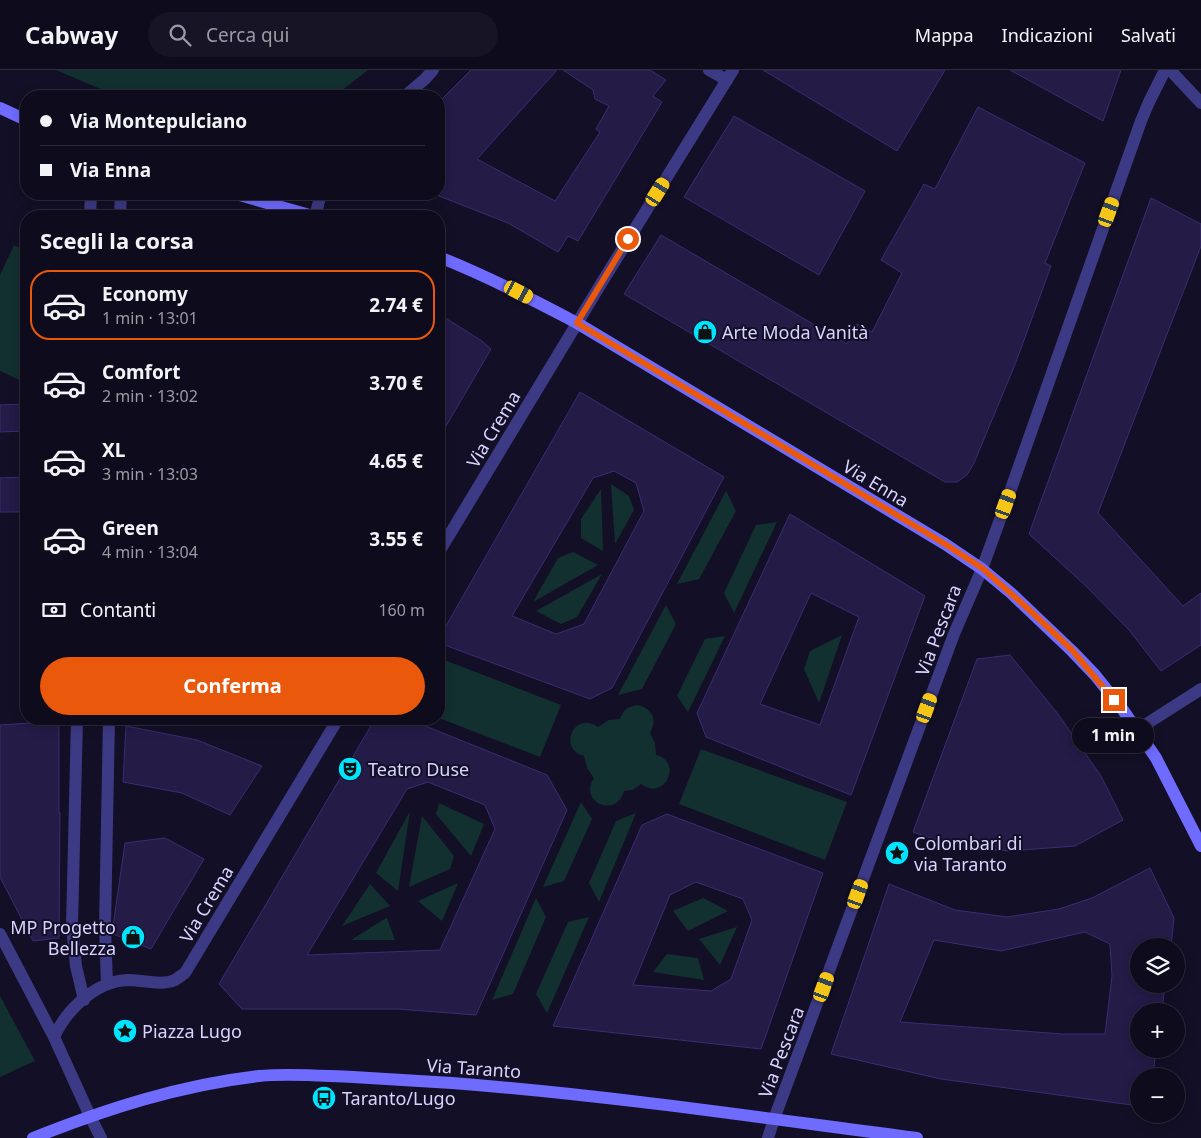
<!DOCTYPE html>
<html lang="it">
<meta charset="utf-8">
<style>
:root{--surface:#0e0b1c;--page:#171425;--text:#f1f3f6;--muted:#9b9ba3;--line:#2e2b3b;--accent:#ea580c}
body{margin:0;font-family:"Noto Sans",sans-serif;background:var(--page);color:var(--text);height:100vh;display:flex;flex-direction:column;font-size:19px;white-space:nowrap}
*{box-sizing:border-box;margin:0}
p{font-size:16px;color:var(--muted)}
.icon{flex:none;width:28px;height:28px;fill:none;stroke:currentColor;stroke-width:2;stroke-linecap:round;stroke-linejoin:round}
.map{position:relative;flex:1;overflow:hidden}
.panel{position:absolute;left:20px;top:140px;width:425px;height:515px;display:flex;flex-direction:column;background:var(--surface);border-radius:20px;box-shadow:0 2px 12px #0003,0 0 0 1px var(--line)}
.panel>*{flex:none}
.top-card{position:absolute;left:20px;top:20px;width:425px;height:110px;border-radius:20px;box-shadow:0 2px 12px #0003,0 0 0 1px var(--line);display:grid;align-content:center;height:110px;padding:0 20px;background:var(--surface)}
.fabs{position:absolute;left:1130px;top:868px;display:grid;gap:10px}
.fabs a{display:grid;place-items:center;width:55px;height:55px;border-radius:50%;background:var(--surface);box-shadow:0 2px 12px #0003,0 0 0 1px var(--line);font-size:25px}
.end{position:absolute;width:22px;height:22px;margin:-11px;border:6px solid #ea580c;background:#fff;box-shadow:0 0 0 2px #fff}
.from{border-radius:50%}
.bubble{position:absolute;height:35px;border-radius:18px;background:var(--surface);box-shadow:0 2px 12px #0003,0 0 0 1px var(--line);font-size:16px;font-weight:700;line-height:35px;text-align:center}
.car{position:absolute;width:15px;height:30px;margin:-15px -8px;border-radius:6px;box-shadow:0 0 4px 1px #0007;background:linear-gradient(#f5c518 24%,#345 0 40%,#f5c518 0 76%,#345 0 86%,#f5c518 0)}
.top-card b{display:flex;align-items:center;gap:18px;height:48px;font-size:19px}
.top-card b+b{border-top:1px solid var(--line)}
.top-card i{width:12px;height:12px;background:var(--text)}
ul{padding:0;list-style:none}
li{display:flex;align-items:center;gap:15px;height:70px;margin:0 10px 8px;padding:0 10px;border:2px solid transparent;border-radius:20px}
li div{flex:1}
li b{display:block;font-size:19px}
li em{font-style:normal;font-weight:700}
li.selected{border-color:var(--accent)}
li>.icon{width:45px;height:45px;stroke-width:1.5}
h2{padding:0 20px;font-size:22px;line-height:60px}
.pay{display:flex;align-items:center;gap:12px;height:55px;padding:0 20px;font-size:19px}
.pay p{margin-inline-start:auto}
.primary-button{display:flex;gap:10px;margin-top:auto;padding:10px 20px}
.primary-button a{flex:1;height:58px;border-radius:30px;background:var(--accent);color:#fff;font-size:20px;font-weight:700;line-height:58px;text-align:center}
header{display:flex;align-items:center;gap:30px;box-sizing:border-box;height:70px;padding:0 25px;background:var(--surface);border-bottom:1px solid var(--line)}
header strong{font-size:24px}
nav{display:flex;gap:28px;margin-inline-start:auto;font-size:18px}
.search{width:350px;height:45px;background:var(--page);display:flex;align-items:center;gap:12px;box-sizing:border-box;padding:0 18px;border-radius:28px;color:var(--muted);font-size:19px}
.map>svg:first-child{display:block}
.green{fill:#12302f}
.building{fill:#241b47;stroke:#3b2d73;fill-rule:evenodd}
.lines{fill:none;stroke-linecap:round;stroke-linejoin:round}
.pedestrian{stroke:#3d3a85;stroke-width:12}
.minor{stroke:#3d3a85;stroke-width:12}
.secondary{stroke:#6f6bff;stroke-width:12}
.route{stroke:#ea580c;stroke-width:6}
.labels{text-anchor:middle;dominant-baseline:central;stroke-width:4;stroke-linejoin:round;paint-order:stroke}
.poi-label{font-size:18px;fill:#d9d4ff;stroke:#130f26;text-anchor:start}
.street-label{font-size:18px;fill:#d9d4ff;stroke:#130f26}
</style>
<header>
<strong>Cabway</strong>
<div class="search"><svg class="icon" aria-label="search" viewBox="0 0 24 24"><circle cx="10" cy="10" r="6"/><path d="M15 15l6 6"/></svg>Cerca qui</div>
<nav><a>Mappa</a><a>Indicazioni</a><a>Salvati</a></nav>
</header>
<div class="map">
<svg width="1201" height="1068" viewBox="0 0 1201 1068">
<rect width="100%" height="100%" fill="#130f26"/>
<g class="green">
<polygon points="56,0 368,0 341,21 331,26 117,26"/>
<polygon points="14,175 26,181 26,313 0,301 0,205"/>
<polygon points="611,414 629,426 634,440 615,474"/>
<polygon points="601,419 603,481 581,468 581,449"/>
<polygon points="726,421 736,441 699,509 677,514"/>
<polygon points="777,452 734,543 724,523 756,455"/>
<polygon points="573,482 598,495 533,532 558,488"/>
<polygon points="602,504 577,547 561,554 536,541"/>
<polygon points="666,535 676,554 642,619 618,625"/>
<polygon points="842,565 819,633 804,599 810,581"/>
<polygon points="725,566 688,642 677,626 705,569"/>
<polygon points="439,588 561,635 540,687 439,648"/>
<path d="M638 635C652 639 658 649 650 663L655 673 656 685C684 692 664 732 641 714L633 720 624 721C616 749 578 732 594 708L587 698 584 686C557 679 574 640 598 657L609 650 620 649C623 640 628 636 638 635Z"/>
<polygon points="701,679 847,732 825,790 679,734"/>
<polygon points="581,732 592,749 564,811 543,817"/>
<polygon points="439,733 484,754 471,786 436,744"/>
<polygon points="410,741 398,821 376,803"/>
<polygon points="636,743 599,832 589,813 616,751"/>
<polygon points="422,746 454,786 450,799 409,817"/>
<polygon points="458,813 442,851 418,831"/>
<polygon points="370,814 390,836 342,856"/>
<polygon points="536,828 546,847 513,924 492,930"/>
<polygon points="703,828 728,841 688,861 673,841"/>
<polygon points="589,847 547,943 536,924 568,852"/>
<polygon points="387,848 395,870 351,870 386,848"/>
<polygon points="737,857 720,895 699,869"/>
<polygon points="667,884 698,888 704,910 653,902"/>
<polygon points="0,926 35,991 0,1007"/>
</g>
<g class="building">
<polygon points="471,0 557,0 477,89 555,131 600,62 596,59 609,36 595,29 593,20 563,0 650,0 666,10 653,26 662,32 578,171 568,166 558,182 508,153 439,126 439,32"/>
<polygon points="763,0 945,0 897,81"/>
<polygon points="1010,0 1121,0 1103,51"/>
<polygon points="978,37 1085,93 1045,193 1051,196 1016,292 974,393 967,405 957,412 945,412 624,224 661,165 847,274 857,254 872,262 902,203 881,190 924,114 935,119"/>
<polygon points="734,46 865,121 819,205 684,127"/>
<polygon points="1151,128 1201,154 1201,176 1098,443 1183,536 1201,523 1201,575 1161,601 1129,560 1087,517 1029,464"/>
<polygon points="439,244 482,271 491,279 439,368"/>
<path d="M580 322 724 407 612 618 590 629 439 573V568ZM614 401 636 413 644 441 584 554 556 564 512 546 593 408Z"/>
<polygon points="26,334 26,361 0,362 0,335"/>
<polygon points="26,407 26,442 0,442 0,408"/>
<path d="M790 444 925 526 851 725 706 667 697 643ZM811 523 859 547 820 655 760 634Z"/>
<polygon points="1010,585 1058,644 1101,706 1123,750 1075,776 1009,781 961,778 913,762 977,589"/>
<path d="M375 649H408L547 705 567 740 476 945 398 939H242L219 914ZM428 712 485 735 495 759 440 880 307 885 407 719Z"/>
<polygon points="59,651 59,743 60,743 59,868 33,871 0,807 0,655"/>
<polygon points="126,656 197,670 262,696 230,745 182,723 123,712"/>
<path d="M667 744 823 803 761 979 553 956 642 755ZM696 812 743 829 752 850 731 909 711 921 633 915 670 825Z"/>
<polygon points="165,768 204,789 151,879 113,864 113,856 125,773"/>
<path d="M1150 798 1174 848 1171 876H1139V914H1165L1162 941H1139V979H1156L1153 1006H1139V1036L941 1009 831 984 889 814 955 840 1007 847 1059 839 1092 828ZM1085 862 1110 874 1112 906 1105 964H1063L900 952 934 870 1001 881Z"/>
</g>
<g class="lines">
<g class="pedestrian">
<polyline points="405,26 425,9 433,0"/>
<polyline points="315,146 321,124"/>
</g>
<g class="minor">
<polyline points="709,0 727,10"/>
<polyline points="1170,0 1201,33"/>
<polyline points="90,146 91,124"/>
<polyline points="120,146 121,124"/>
<polyline points="439,482 599,217 733,0"/>
<polyline points="77,649 72,856 76,896 84,930"/>
<polyline points="1137,660 1201,619"/>
<polyline points="0,864 54,967 90,1046 101,1068"/>
<polyline points="107,914 105,857 109,649"/>
<path d="M54 967C67 939 96 911 128 910 143 910 161 916 175 910 178 908 182 905 185 903L338 649"/>
<polyline points="768,1068 774,1049 954,564 982,499 1006,433 1141,51 1149,32 1165,0"/>
</g>
<g class="secondary">
<polyline points="0,38 26,50"/>
<polyline points="236,124 313,146"/>
<path d="M439 187C487 206 532 229 577 253L945 474 982 499 1011 523 1072 581 1095 605 1123 640 1156 688 1201 776"/>
<path d="M33 1068C106 1039 180 1015 259 1006 290 1003 322 1006 353 1007 386 1009 419 1011 452 1013 608 1025 763 1048 917 1068"/>
</g>
</g>
<g class="lines">
<polyline class="route" points="628,169 577,253 945,474 982,498 1025,536 1072,580 1114,630"/>
</g>
<defs>
<g id="shop-disc" transform="scale(1.25)"><circle r="9.5" fill="#00e5ff" stroke="#130f26"/><path d="M-5-2.5h2.3a2.7 3.5 0 0 1 5.4 0H5L5.5 6h-11ZM-1.5-2.5h3a1.5 2.3 0 0 0-3 0Z" fill="#111"/></g>
<g id="theatre-disc" transform="scale(1.25)"><circle r="9.5" fill="#00e5ff" stroke="#130f26"/><path d="M-5-5.5Q0-4 5-5.5V0Q5 5 0 6Q-5 5-5 0ZM-3.3-2.5H-1v1.5H-3.3ZM1-2.5H3.3v1.5H1ZM-2.8 1Q0 5.5 2.8 1Z" fill="#111"/></g>
<g id="sight-disc" transform="scale(1.25)"><circle r="9.5" fill="#00e5ff" stroke="#130f26"/><path d="M0-6L1.8-2.2L6-1.7L2.9 1.2L3.7 5.4L0 3.3L-3.7 5.4L-2.9 1.2L-6-1.7L-1.8-2.2Z" fill="#111"/></g>
<g id="bus-disc" transform="scale(1.25)"><circle r="9.5" fill="#00e5ff" stroke="#130f26"/><path d="M-5-6H5V4H4V6H2V4H-2V6H-4V4H-5ZM-3.5-4V0h7V-4ZM-3.5 1.2v1.5H-2V1.2ZM2 1.2v1.5H3.5V1.2Z" fill="#111"/></g>
</defs>
<g fill-rule="evenodd">
<use href="#shop-disc" x="705" y="262"/>
<use href="#theatre-disc" x="350" y="699"/>
<use href="#sight-disc" x="897" y="783"/>
<use href="#shop-disc" x="133" y="867"/>
<use href="#sight-disc" x="125" y="961"/>
<use href="#bus-disc" x="324" y="1028"/>
</g>
<g class="labels">
<g class="poi-label">
<text x="722" y="262">Arte Moda Vanità</text>
<text x="368" y="699">Teatro Duse</text>
<text x="914" y="773">Colombari di<tspan x="914" dy="21">via Taranto</tspan></text>
<text x="116" y="857" text-anchor="end">MP Progetto<tspan x="116" dy="21">Bellezza</tspan></text>
<text x="142" y="961">Piazza Lugo</text>
<text x="342" y="1028">Taranto/Lugo</text>
</g>
<g class="street-label">
<text transform="translate(493 359) rotate(-59)">Via Crema</text>
<text transform="translate(876 413) rotate(31)">Via Enna</text>
<text transform="translate(938 560) rotate(-69)">Via Pescara</text>
<text transform="translate(206 834) rotate(-59)">Via Crema</text>
<text transform="translate(781 982) rotate(-69)">Via Pescara</text>
<text transform="translate(474 998) rotate(4)">Via Taranto</text>
</g>
</g>
</svg>
<div class="fabs">
<a><svg class="icon" aria-label="layers" viewBox="0 0 24 24"><path d="M12 4l9 5-9 5-9-5zM3 14l9 5 9-5"/></svg></a>
<a>+</a>
<a>−</a>
</div>
<i class="end from" style="left:628px;top:169px"></i>
<i class="end" style="left:1114px;top:630px"></i>
<div class="bubble" style="left:1072px;top:648px;width:82px">1 min</div>
<i class="car" style="left:658px;top:122px;rotate:32deg"></i>
<i class="car" style="left:1109px;top:142px;rotate:20deg"></i>
<i class="car" style="left:519px;top:222px;rotate:118deg"></i>
<i class="car" style="left:1006px;top:434px;rotate:20deg"></i>
<i class="car" style="left:927px;top:638px;rotate:20deg"></i>
<i class="car" style="left:858px;top:824px;rotate:20deg"></i>
<i class="car" style="left:824px;top:917px;rotate:20deg"></i>
<div class="top-card">
<b><i class="from"></i>Via Montepulciano</b>
<b><i></i>Via Enna</b>
</div>
<section class="panel">
<h2>Scegli la corsa</h2>
<ul>
<li class="selected"><svg class="icon" aria-label="car" viewBox="0 0 24 24"><path d="M5 17H2v-5l4-1 3-4h7l3 4 3 1v5h-3M9 17h6M6 11h13"/><circle cx="7" cy="17" r="2"/><circle cx="17" cy="17" r="2"/></svg><div><b>Economy</b><p>1 min · 13:01</p></div><em>2.74 €</em></li>
<li><svg class="icon" aria-label="car" viewBox="0 0 24 24"><path d="M5 17H2v-5l4-1 3-4h7l3 4 3 1v5h-3M9 17h6M6 11h13"/><circle cx="7" cy="17" r="2"/><circle cx="17" cy="17" r="2"/></svg><div><b>Comfort</b><p>2 min · 13:02</p></div><em>3.70 €</em></li>
<li><svg class="icon" aria-label="car" viewBox="0 0 24 24"><path d="M5 17H2v-5l4-1 3-4h7l3 4 3 1v5h-3M9 17h6M6 11h13"/><circle cx="7" cy="17" r="2"/><circle cx="17" cy="17" r="2"/></svg><div><b>XL</b><p>3 min · 13:03</p></div><em>4.65 €</em></li>
<li><svg class="icon" aria-label="car" viewBox="0 0 24 24"><path d="M5 17H2v-5l4-1 3-4h7l3 4 3 1v5h-3M9 17h6M6 11h13"/><circle cx="7" cy="17" r="2"/><circle cx="17" cy="17" r="2"/></svg><div><b>Green</b><p>4 min · 13:04</p></div><em>3.55 €</em></li>
</ul>
<div class="pay"><svg class="icon" aria-label="cash" viewBox="0 0 24 24"><path d="M3 7h18v10H3z"/><circle cx="12" cy="12" r="2"/></svg>Contanti<p>160 m</p></div>
<div class="primary-button"><a>Conferma</a></div>
</section>
</div>
